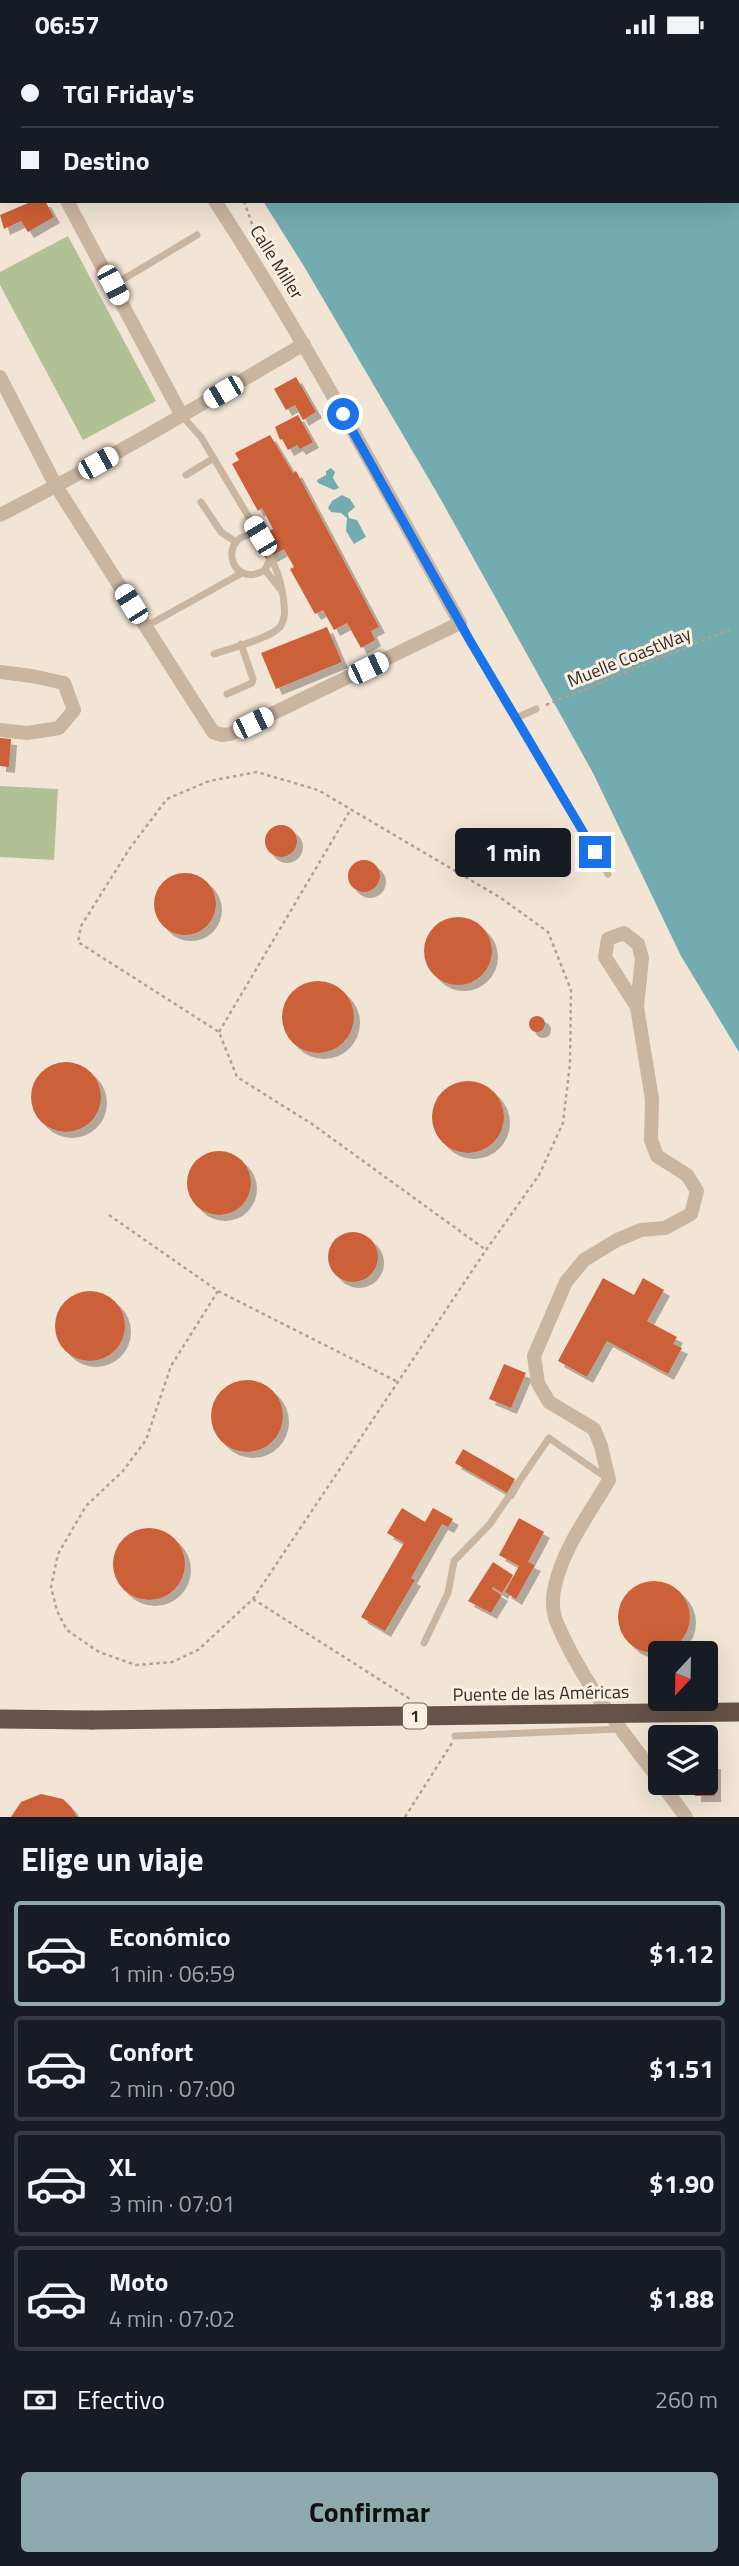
<!DOCTYPE html>
<html lang="es">
<meta charset="utf-8">
<style>
:root{--surface:#171b24;--page:#20242c;--text:#f1f3f6;--muted:#9ea1a6;--line:#363941;--accent:#8faaae}
body{margin:0;font-family:"Titillium Web",sans-serif;background:var(--page);color:var(--text);height:100vh;display:flex;flex-direction:column;font-size:26px;white-space:nowrap}
*{box-sizing:border-box;margin:0}
p{font-size:23px;color:var(--muted)}
.icon{flex:none;width:38px;height:38px;fill:none;stroke:currentColor;stroke-width:2;stroke-linecap:round;stroke-linejoin:round}
.map{position:relative;height:1768px;overflow:hidden}
.details{display:flex;flex-direction:column;background:var(--surface);flex:1}
.details>*{flex:none}
.banner{position:absolute;left:0px;top:0px;width:740px;height:154px;box-shadow:0 7px 28px #0002;display:grid;align-content:center;height:154px;padding:0 21px;background:var(--surface)}
.needle{width:46px;rotate:202deg}
.tools{position:absolute;left:648px;top:1592px;display:grid;gap:14px}
.tools a{display:grid;place-items:center;width:70px;height:70px;border-radius:7px;background:var(--surface);box-shadow:0 7px 28px #0002;font-size:35px}
.end{position:absolute;width:32px;height:32px;margin:-16px;border:9px solid #1a73e8;background:#fff;box-shadow:0 0 0 4px #fff}
.from{border-radius:50%}
.bubble{position:absolute;height:49px;border-radius:7px;background:var(--surface);box-shadow:0 7px 28px #0002;font-size:23px;font-weight:700;line-height:49px;text-align:center}
.car{position:absolute;width:21px;height:42px;margin:-21px -10px;border-radius:9px;box-shadow:0 0 5px 2px #0007;background:linear-gradient(#fff 24%,#345 0 40%,#fff 0 76%,#345 0 86%,#fff 0)}
.banner b{display:flex;align-items:center;gap:24px;height:66px;font-size:26px}
.banner b+b{border-top:2px solid var(--line)}
.banner i{width:18px;height:18px;background:var(--text)}
ul{padding:0;list-style:none}
li{display:flex;align-items:center;gap:21px;height:105px;margin:0 14px 10px;padding:0 7px;border:4px solid var(--line);border-radius:7px}
li div{flex:1}
li b{display:block;font-size:26px}
li em{font-style:normal;font-weight:700}
li.on{border-color:var(--accent)}
li>.icon{width:63px;height:63px;stroke-width:1.5}
h2{padding:0 21px;font-size:32px;line-height:84px}
.pay{display:flex;align-items:center;gap:18px;height:77px;padding:0 21px;font-size:26px}
.pay p{margin-inline-start:auto}
.cta{display:flex;gap:14px;margin-top:auto;padding:14px 21px}
.cta a{flex:1;height:80px;border-radius:7px;background:var(--accent);color:#111;font-size:28px;font-weight:700;line-height:80px;text-align:center}
.status{display:flex;justify-content:space-between;align-items:center;height:49px;padding:0 35px;background:var(--surface);direction:ltr}
.status svg{height:19px;fill:currentColor}
.map>svg:first-child{display:block}
.green{fill:#b1c195}
.water{fill:#73acb0}
.building{fill:#cc6039;filter:url(#shadow)}
.lines{fill:none;stroke-linecap:round;stroke-linejoin:round}
.path{stroke:#b69f8b;stroke-width:2.5;stroke-dasharray:3.5 3.5;stroke-linecap:butt}
.service{stroke:#cab5a1;stroke-width:7}
.minor{stroke:#cab5a1;stroke-width:14}
.trunk{stroke:#665248;stroke-width:19}
.trunk-bridge{stroke:#665248;stroke-width:19}
.route{stroke:#1a73e8;stroke-width:9}
.labels{text-anchor:middle;dominant-baseline:central;stroke-width:6;stroke-linejoin:round;paint-order:stroke}
.shield{fill:#faefe1;stroke:#6f655d;stroke-width:2}
.shield-label{font-size:16px;font-weight:bold;fill:#342a24}
.street-label{font-size:18px;fill:#342a24;stroke:#faefe1}
</style>
<div class="status"><b>06:57</b><svg viewBox="0 0 49 12"><path d="M0 12V9h3v3zM5 12V6h3v6zM10 12V3h3v9zM15 12V0h3v12zM26 1h20v11H26zM47 4h2v5h-2z"/></svg></div>
<div class="map">
<svg width="739" height="1768" viewBox="0 0 739 1768">
<defs>
<filter id="shadow"><feDropShadow dx="6" dy="6" stdDeviation="0" flood-color="#0004"/></filter>
</defs>
<rect width="100%" height="100%" fill="#f2e5d5"/>
<g class="green">
<polygon points="68,187 156,352 83,391 0,236 0,223"/>
<polygon points="0,737 58,740 54,811 0,808"/>
</g>
<g class="water">
<polygon points="177,0 739,0 739,1003 681,907 593,724 440,449 305,219 263,152 738,152 738,2"/>
<polygon points="331,419 335,423 333,429 339,439 334,441 318,434 317,431 326,426 326,422"/>
<polygon points="342,446 350,450 355,458 348,464 349,469 357,471 366,488 354,495 346,482 347,469 341,464 331,463 328,459 332,452"/>
</g>
<g class="building">
<polygon points="33,152 45,152 54,168 28,183 21,172 4,180 0,166"/>
<polygon points="296,328 316,363 303,371 295,356 286,361 274,340"/>
<polygon points="298,366 313,393 300,400 297,396 288,401 282,390 280,391 275,378"/>
<polygon points="270,386 293,424 296,422 379,578 371,582 375,591 361,599 347,574 334,581 323,561 315,565 290,520 294,518 284,500 266,510 255,490 273,480 262,459 258,462 232,415 239,411 235,404"/>
<polygon points="327,578 342,613 276,640 261,604"/>
<polygon points="0,689 11,690 9,718 0,717"/>
<circle cx="281" cy="792" r="16"/>
<circle cx="364" cy="827" r="16"/>
<circle cx="185" cy="855" r="31"/>
<circle cx="458" cy="902" r="34"/>
<circle cx="318" cy="968" r="36"/>
<circle cx="537" cy="975" r="8"/>
<circle cx="66" cy="1048" r="35"/>
<circle cx="468" cy="1068" r="36"/>
<circle cx="219" cy="1134" r="32"/>
<circle cx="353" cy="1208" r="25"/>
<polygon points="603,1229 634,1246 643,1229 664,1241 647,1272 677,1288 673,1295 682,1299 668,1325 607,1292 587,1328 558,1312"/>
<circle cx="90" cy="1277" r="35"/>
<polygon points="504,1315 526,1324 511,1359 489,1350"/>
<circle cx="247" cy="1367" r="36"/>
<polygon points="463,1400 515,1430 507,1444 455,1414"/>
<polygon points="402,1459 425,1473 433,1459 453,1470 448,1478 442,1475 411,1529 415,1531 385,1582 361,1568 404,1494 387,1484"/>
<polygon points="519,1469 544,1483 528,1513 535,1516 516,1550 505,1543 519,1517 499,1506"/>
<circle cx="149" cy="1515" r="36"/>
<polygon points="493,1513 513,1526 502,1544 493,1538 492,1540 502,1546 491,1564 468,1552"/>
<circle cx="654" cy="1568" r="36"/>
<polygon points="705,1714 715,1714 715,1747 695,1747 695,1734 705,1734"/>
<polygon points="41,1745 63,1750 71,1758 77,1768 11,1768 21,1753"/>
</g>
<g class="lines">
<g class="path">
<polyline points="392,2 395,0"/>
<polyline points="244,152 259,195"/>
<polyline points="546,656 731,580"/>
<polyline points="219,983 351,760"/>
<polyline points="109,1166 218,1242 171,1317 146,1391 123,1422 86,1457 58,1505 51,1538 57,1562 67,1581 99,1603 136,1616 172,1613 198,1601 253,1550 486,1201 539,1126 563,1074 570,1015 571,941 548,883 501,849 318,741 257,723 209,732 167,750 130,799 81,877 78,893 219,983 237,1028 312,1075 486,1201"/>
<polyline points="218,1242 398,1333"/>
<polyline points="253,1550 410,1650"/>
<polyline points="405,1768 452,1694"/>
</g>
<g class="service">
<polyline points="112,237 197,186"/>
<polyline points="182,367 201,388 260,487"/>
<polyline points="186,426 214,409"/>
<polyline points="201,453 221,483 236,493"/>
<path d="M260 487C217 478 227 543 265 521L271 508"/>
<polyline points="265,521 281,541"/>
<polyline points="460,574 608,825"/>
<polyline points="145,578 242,524"/>
<path d="M214 605C228 600 271 589 280 578 287 568 284 557 283 546 281 533 278 522 271 510"/>
<polyline points="227,645 252,634 253,630 241,595"/>
<polyline points="516,669 536,660"/>
<polyline points="424,1594 448,1544 454,1512 490,1475 549,1389 608,1430"/>
<polyline points="455,1687 620,1680"/>
</g>
<g class="minor">
<polyline points="126,0 127,2"/>
<polyline points="0,26 2,29"/>
<polyline points="67,152 182,367"/>
<path d="M0 328 56 437 213 683 222 686 230 685 460 574C381 432 304 289 215 152"/>
<path d="M0 466C104 413 204 354 304 295"/>
<polyline points="0,623 32,627 64,634 74,661 59,679 27,684 0,681"/>
<path d="M637 958 605 908 608 890 624 884 638 895 642 909 637 958 652 1050 651 1091 657 1107 687 1126 697 1142 691 1165 665 1179 641 1181 617 1191 584 1211 566 1233 534 1307 538 1334 549 1353 594 1380 601 1397 609 1431C590 1464 563 1499 555 1537 552 1548 552 1563 557 1574 581 1632 623 1683 660 1732"/>
<polyline points="661,1734 686,1768"/>
</g>
<polyline class="trunk" points="0,1670 92,1671"/>
<polyline class="trunk-bridge" points="92,1671 739,1663"/>
</g>
<g class="lines">
<polyline class="route" points="343,365 469,590 595,803"/>
</g>
<g class="labels">
<rect class="shield" x="403" y="1654.5" width="24" height="25" rx="5"/>
<g class="shield-label">
<text x="415" y="1667">1</text>
</g>
<g class="street-label">
<text transform="translate(277 213) rotate(58)">Calle Miller</text>
<text transform="translate(629 608) rotate(-22)">Muelle CoastWay</text>
<text transform="translate(541 1644) rotate(-1)">Puente de las Américas</text>
</g>
</g>
</svg>
<div class="tools">
<a><svg class="needle" viewBox="-14 -14 28 28"><path d="M0-13l5 13h-10z" fill="#e53935"/><path d="M0 13l5-13h-10z" fill="#9ea1a6"/></svg></a>
<a><svg class="icon" aria-label="layers" viewBox="0 0 24 24"><path d="M12 4l9 5-9 5-9-5zM3 14l9 5 9-5"/></svg></a>
</div>
<i class="end from" style="left:343px;top:365px"></i>
<i class="end" style="left:595px;top:803px"></i>
<div class="bubble" style="left:455px;top:779px;width:116px">1 min</div>
<i class="car" style="left:113px;top:236px;rotate:152deg"></i>
<i class="car" style="left:223px;top:343px;rotate:240deg"></i>
<i class="car" style="left:98px;top:414px;rotate:61deg"></i>
<i class="car" style="left:260px;top:487px;rotate:329deg"></i>
<i class="car" style="left:131px;top:555px;rotate:328deg"></i>
<i class="car" style="left:368px;top:619px;rotate:64deg"></i>
<i class="car" style="left:253px;top:674px;rotate:64deg"></i>
<div class="banner">
<b><i class="from"></i>TGI Friday's</b>
<b><i></i>Destino</b>
</div>
</div>
<section class="details">
<h2>Elige un viaje</h2>
<ul>
<li class="on"><svg class="icon" aria-label="car" viewBox="0 0 24 24"><path d="M5 17H2v-5l4-1 3-4h7l3 4 3 1v5h-3M9 17h6M6 11h13"/><circle cx="7" cy="17" r="2"/><circle cx="17" cy="17" r="2"/></svg><div><b>Económico</b><p>1 min · 06:59</p></div><em>$1.12</em></li>
<li><svg class="icon" aria-label="car" viewBox="0 0 24 24"><path d="M5 17H2v-5l4-1 3-4h7l3 4 3 1v5h-3M9 17h6M6 11h13"/><circle cx="7" cy="17" r="2"/><circle cx="17" cy="17" r="2"/></svg><div><b>Confort</b><p>2 min · 07:00</p></div><em>$1.51</em></li>
<li><svg class="icon" aria-label="car" viewBox="0 0 24 24"><path d="M5 17H2v-5l4-1 3-4h7l3 4 3 1v5h-3M9 17h6M6 11h13"/><circle cx="7" cy="17" r="2"/><circle cx="17" cy="17" r="2"/></svg><div><b>XL</b><p>3 min · 07:01</p></div><em>$1.90</em></li>
<li><svg class="icon" aria-label="car" viewBox="0 0 24 24"><path d="M5 17H2v-5l4-1 3-4h7l3 4 3 1v5h-3M9 17h6M6 11h13"/><circle cx="7" cy="17" r="2"/><circle cx="17" cy="17" r="2"/></svg><div><b>Moto</b><p>4 min · 07:02</p></div><em>$1.88</em></li>
</ul>
<div class="pay"><svg class="icon" aria-label="cash" viewBox="0 0 24 24"><path d="M3 7h18v10H3z"/><circle cx="12" cy="12" r="2"/></svg>Efectivo<p>260 m</p></div>
<div class="cta"><a>Confirmar</a></div>
</section>
